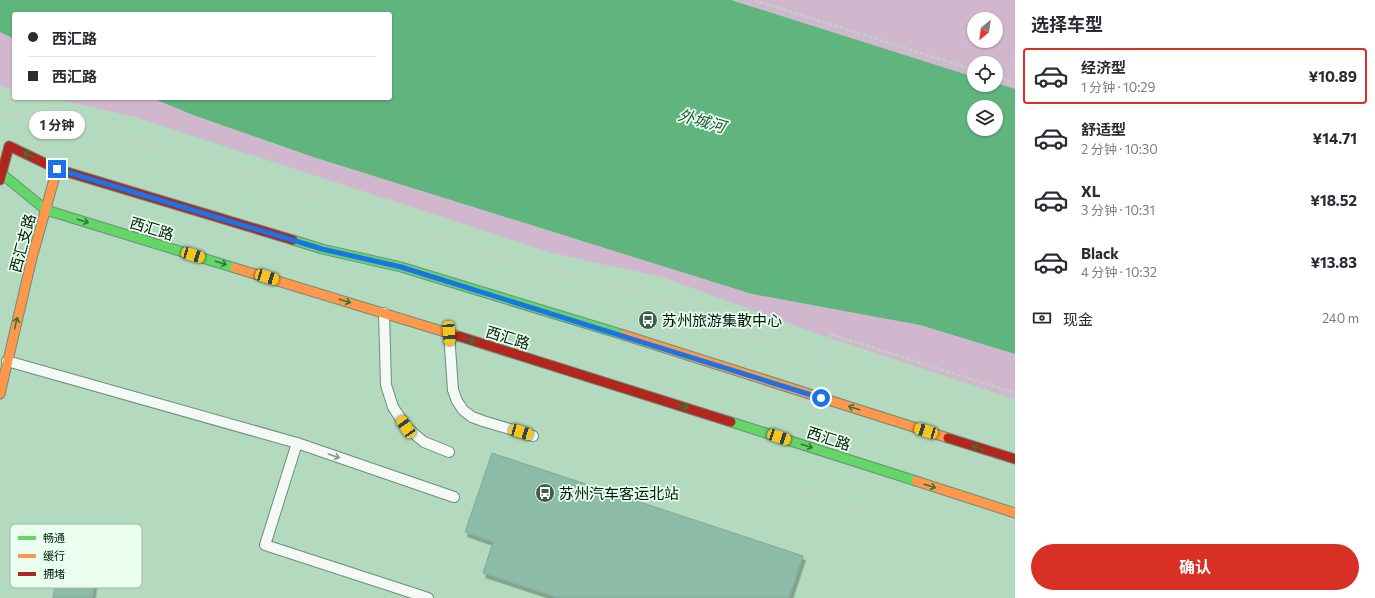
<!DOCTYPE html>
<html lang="zh">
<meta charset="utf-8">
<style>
:root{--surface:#fff;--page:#f7f7f7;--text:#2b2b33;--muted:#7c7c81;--line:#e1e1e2;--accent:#d93025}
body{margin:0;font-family:Commissioner,"Noto Sans SC",sans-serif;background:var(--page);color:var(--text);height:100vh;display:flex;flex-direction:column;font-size:15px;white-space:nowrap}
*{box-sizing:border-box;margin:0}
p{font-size:13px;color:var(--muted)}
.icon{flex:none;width:22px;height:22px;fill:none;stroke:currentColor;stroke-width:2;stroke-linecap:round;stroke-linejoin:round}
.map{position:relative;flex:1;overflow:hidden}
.side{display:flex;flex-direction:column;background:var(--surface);width:360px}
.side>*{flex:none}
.guide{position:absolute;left:12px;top:12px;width:380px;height:88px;border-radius:4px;box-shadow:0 1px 3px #0004;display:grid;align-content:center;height:88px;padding:0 16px;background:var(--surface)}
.needle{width:26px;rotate:209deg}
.fabs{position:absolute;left:967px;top:12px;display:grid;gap:8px}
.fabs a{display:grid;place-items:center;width:36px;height:36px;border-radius:50%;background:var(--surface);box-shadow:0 1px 3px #0004;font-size:20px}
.end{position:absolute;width:18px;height:18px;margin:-9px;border:5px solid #1a73e8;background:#fff;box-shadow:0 0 0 2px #fff}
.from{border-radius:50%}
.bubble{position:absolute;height:28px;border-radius:14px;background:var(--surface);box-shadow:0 1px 3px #0004;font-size:13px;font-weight:700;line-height:28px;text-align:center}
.car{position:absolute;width:12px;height:24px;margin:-12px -6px;border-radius:5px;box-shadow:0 0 3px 1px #0007;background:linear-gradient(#f5c518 24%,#345 0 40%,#f5c518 0 76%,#345 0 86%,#f5c518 0)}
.guide b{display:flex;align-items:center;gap:14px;height:38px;font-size:15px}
.guide b+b{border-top:1px solid var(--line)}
.guide i{width:10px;height:10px;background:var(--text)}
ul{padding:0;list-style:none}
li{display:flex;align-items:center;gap:12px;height:56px;margin:0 8px 6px;padding:0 8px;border:2px solid transparent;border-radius:4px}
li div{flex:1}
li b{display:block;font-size:15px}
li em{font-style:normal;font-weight:700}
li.current{border-color:var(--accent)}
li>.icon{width:36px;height:36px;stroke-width:1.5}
h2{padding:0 16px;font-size:18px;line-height:48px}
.pay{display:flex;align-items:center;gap:10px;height:44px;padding:0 16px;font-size:15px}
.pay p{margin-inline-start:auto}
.cta{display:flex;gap:8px;margin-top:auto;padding:8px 16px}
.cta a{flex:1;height:46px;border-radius:24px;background:var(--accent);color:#fff;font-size:16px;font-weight:700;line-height:46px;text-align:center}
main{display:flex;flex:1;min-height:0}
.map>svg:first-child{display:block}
.green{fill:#d1b7ce;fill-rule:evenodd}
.water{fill:#60b47e;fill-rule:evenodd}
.building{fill:#8cbba7;stroke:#84a897;filter:url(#shadow)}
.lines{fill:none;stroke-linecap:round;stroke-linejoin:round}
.lane-casing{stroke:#6e8d78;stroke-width:12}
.fast-casing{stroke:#6e8d78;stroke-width:11}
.slow-casing{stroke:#6e8d78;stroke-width:11}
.jam-casing{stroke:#6e8d78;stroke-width:11}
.path{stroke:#c3d0c6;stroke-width:2.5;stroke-dasharray:4 2;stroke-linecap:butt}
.lane{stroke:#f4f9f5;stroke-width:10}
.fast{stroke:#63d668;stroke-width:9}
.slow{stroke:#ff974d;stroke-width:9}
.jam{stroke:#b3261e;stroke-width:9}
.oneway{stroke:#327838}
.oneway2{stroke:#86958b}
.route{stroke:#1a73e8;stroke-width:5}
.labels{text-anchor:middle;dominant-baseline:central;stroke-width:3.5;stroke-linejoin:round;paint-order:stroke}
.street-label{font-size:15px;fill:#001b09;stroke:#e9feee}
.poi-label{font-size:15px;fill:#001b09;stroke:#e9feee;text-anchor:start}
.water-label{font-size:16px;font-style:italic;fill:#225635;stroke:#e9feee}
.key{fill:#e9feee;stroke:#a3baa9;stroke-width:1}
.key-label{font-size:11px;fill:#001b09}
</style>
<main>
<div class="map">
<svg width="1015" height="598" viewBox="0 0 1015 598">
<defs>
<filter id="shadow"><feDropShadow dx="2.5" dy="4.5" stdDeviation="0" flood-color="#0004"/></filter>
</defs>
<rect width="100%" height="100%" fill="#b3dabe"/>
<g class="green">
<path d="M731 0H1015V89L996 83V63H974V77ZM974 19H996V41H974Z"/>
<polygon points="0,32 14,39 14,90 0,86"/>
<polygon points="51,98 152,98 193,115 313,157 752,294 920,325 1015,354 1015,399 821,335 662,277 552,253 135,117"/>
</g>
<path class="water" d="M0 0H731L974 77V85H996V83L1015 89V354L920 325 752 294 313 157 193 115 152 98H390V14H14V39L0 32ZM974 107H996V129H974Z"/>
<g class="building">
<polygon points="492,453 803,556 789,598 559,598 483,573 493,542 465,532"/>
<polygon points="61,547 99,553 92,598 53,598"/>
</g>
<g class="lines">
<g class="lane-casing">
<g id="lane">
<polyline points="384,313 386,385 393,407 406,427 424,442 449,452"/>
<polyline points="449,333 453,390 457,401 463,410 472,417 483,421 533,436"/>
<polyline points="7,361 297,443 454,497"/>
<polyline points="297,443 265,545 428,598"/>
</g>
</g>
<g class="fast-casing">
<g id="fast">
<polyline points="2,174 46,210 235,268"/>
<polyline points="293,240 322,249 401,267 624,335"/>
<polyline points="731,422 916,481"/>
</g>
</g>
<g class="slow-casing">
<g id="slow">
<polyline points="235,268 458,336"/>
<polyline points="624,335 948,438"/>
<polyline points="0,394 32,258 57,169"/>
<polyline points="916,481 1015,513"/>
</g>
</g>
<g class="jam-casing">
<g id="jam">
<polyline points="0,180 9,146 57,169 293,240"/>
<polyline points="458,336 731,422"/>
<polyline points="948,438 1015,459"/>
</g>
</g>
<g class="path">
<polyline points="754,0 974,70"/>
<polyline points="996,76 1015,82"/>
<polyline points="0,115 80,126 283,184 405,227 515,261 636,291 703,314 795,352 917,394 1015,426"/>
<polyline points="821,361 830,334 1015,393"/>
<polyline points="784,486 892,521"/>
</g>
<use href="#lane" class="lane"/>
<use href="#fast" class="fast"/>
<use href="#slow" class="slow"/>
<use href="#jam" class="jam"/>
</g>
<defs><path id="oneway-shaft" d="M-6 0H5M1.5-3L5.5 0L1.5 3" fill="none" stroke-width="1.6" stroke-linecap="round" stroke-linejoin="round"/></defs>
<g class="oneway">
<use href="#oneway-shaft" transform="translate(29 155) rotate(-154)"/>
<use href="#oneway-shaft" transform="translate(83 221) rotate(17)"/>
<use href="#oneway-shaft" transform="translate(221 263) rotate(17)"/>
<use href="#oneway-shaft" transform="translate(345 301) rotate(17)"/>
<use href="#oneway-shaft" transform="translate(16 323) rotate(-76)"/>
<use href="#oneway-shaft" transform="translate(469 340) rotate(17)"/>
<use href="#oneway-shaft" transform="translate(683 406) rotate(18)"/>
<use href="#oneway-shaft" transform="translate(854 408) rotate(-162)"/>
<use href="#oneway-shaft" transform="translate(807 446) rotate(18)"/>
<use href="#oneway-shaft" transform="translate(978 448) rotate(-162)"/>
<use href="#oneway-shaft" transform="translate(930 486) rotate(18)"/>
</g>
<use class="oneway2" href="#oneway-shaft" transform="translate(334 456) rotate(19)"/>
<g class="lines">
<polyline class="route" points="57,169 322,249 401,267 821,398"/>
</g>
<defs>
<g id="bus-disc" transform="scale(1)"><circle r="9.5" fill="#3f5e48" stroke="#e9feee"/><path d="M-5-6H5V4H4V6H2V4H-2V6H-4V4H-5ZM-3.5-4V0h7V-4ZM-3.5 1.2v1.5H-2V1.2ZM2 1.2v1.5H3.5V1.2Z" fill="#fff"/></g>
</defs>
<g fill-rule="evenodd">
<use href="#bus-disc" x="648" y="320"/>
<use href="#bus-disc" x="545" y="493"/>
</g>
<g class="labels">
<g class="street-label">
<text transform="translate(152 228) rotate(17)">西汇路</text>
<text transform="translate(22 243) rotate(-75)">西汇支路</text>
<text transform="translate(508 337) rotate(17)">西汇路</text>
<text transform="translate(829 438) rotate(18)">西汇路</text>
</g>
<g class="poi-label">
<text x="662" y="320">苏州旅游集散中心</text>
<text x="559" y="493">苏州汽车客运北站</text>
</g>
<g class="water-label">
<text transform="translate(702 120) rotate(16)">外城河</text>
</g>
</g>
<rect x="10" y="524" width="132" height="64" rx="6" class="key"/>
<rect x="18" y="536" width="18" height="4" fill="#63d668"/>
<rect x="18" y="554" width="18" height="4" fill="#ff974d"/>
<rect x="18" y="572" width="18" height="4" fill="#b3261e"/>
<g class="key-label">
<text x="43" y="542">畅通</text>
<text x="43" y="560">缓行</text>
<text x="43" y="578">拥堵</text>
</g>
</svg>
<div class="fabs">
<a><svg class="needle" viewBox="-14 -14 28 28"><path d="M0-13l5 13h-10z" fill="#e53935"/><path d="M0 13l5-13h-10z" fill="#7c7c81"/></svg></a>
<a><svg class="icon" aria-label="locate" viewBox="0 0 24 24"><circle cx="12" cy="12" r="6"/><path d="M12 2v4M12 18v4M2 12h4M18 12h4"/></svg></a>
<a><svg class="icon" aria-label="layers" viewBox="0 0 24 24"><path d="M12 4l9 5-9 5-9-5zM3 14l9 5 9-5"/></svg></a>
</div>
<i class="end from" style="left:821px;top:398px"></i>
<i class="end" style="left:57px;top:169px"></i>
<div class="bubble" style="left:29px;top:111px;width:56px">1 分钟</div>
<i class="car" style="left:193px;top:255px;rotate:107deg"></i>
<i class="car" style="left:267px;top:277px;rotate:107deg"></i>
<i class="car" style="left:449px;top:333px;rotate:176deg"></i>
<i class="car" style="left:406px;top:427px;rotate:326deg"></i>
<i class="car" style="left:926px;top:431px;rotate:287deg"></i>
<i class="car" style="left:521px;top:432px;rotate:107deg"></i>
<i class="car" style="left:779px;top:437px;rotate:108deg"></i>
<div class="guide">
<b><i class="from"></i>西汇路</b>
<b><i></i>西汇路</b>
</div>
</div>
<section class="side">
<h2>选择车型</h2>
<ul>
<li class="current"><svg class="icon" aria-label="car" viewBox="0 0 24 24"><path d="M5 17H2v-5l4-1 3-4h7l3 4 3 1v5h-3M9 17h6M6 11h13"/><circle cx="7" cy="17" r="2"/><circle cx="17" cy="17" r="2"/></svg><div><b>经济型</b><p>1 分钟 · 10:29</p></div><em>¥10.89</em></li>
<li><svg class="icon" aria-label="car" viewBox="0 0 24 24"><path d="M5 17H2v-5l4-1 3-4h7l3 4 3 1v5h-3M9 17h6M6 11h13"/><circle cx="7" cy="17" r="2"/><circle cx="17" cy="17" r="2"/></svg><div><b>舒适型</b><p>2 分钟 · 10:30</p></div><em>¥14.71</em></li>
<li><svg class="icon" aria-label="car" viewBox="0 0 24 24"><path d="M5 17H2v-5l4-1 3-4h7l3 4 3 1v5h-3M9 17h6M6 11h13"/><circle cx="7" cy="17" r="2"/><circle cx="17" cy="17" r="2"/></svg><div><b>XL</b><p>3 分钟 · 10:31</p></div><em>¥18.52</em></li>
<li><svg class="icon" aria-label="car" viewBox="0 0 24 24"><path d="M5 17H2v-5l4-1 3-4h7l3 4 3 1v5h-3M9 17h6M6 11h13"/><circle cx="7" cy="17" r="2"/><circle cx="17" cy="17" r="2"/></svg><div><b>Black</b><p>4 分钟 · 10:32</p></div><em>¥13.83</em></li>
</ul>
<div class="pay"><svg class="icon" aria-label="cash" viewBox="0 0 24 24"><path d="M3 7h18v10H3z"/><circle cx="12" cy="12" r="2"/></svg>现金<p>240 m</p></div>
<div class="cta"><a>确认</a></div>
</section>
</main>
